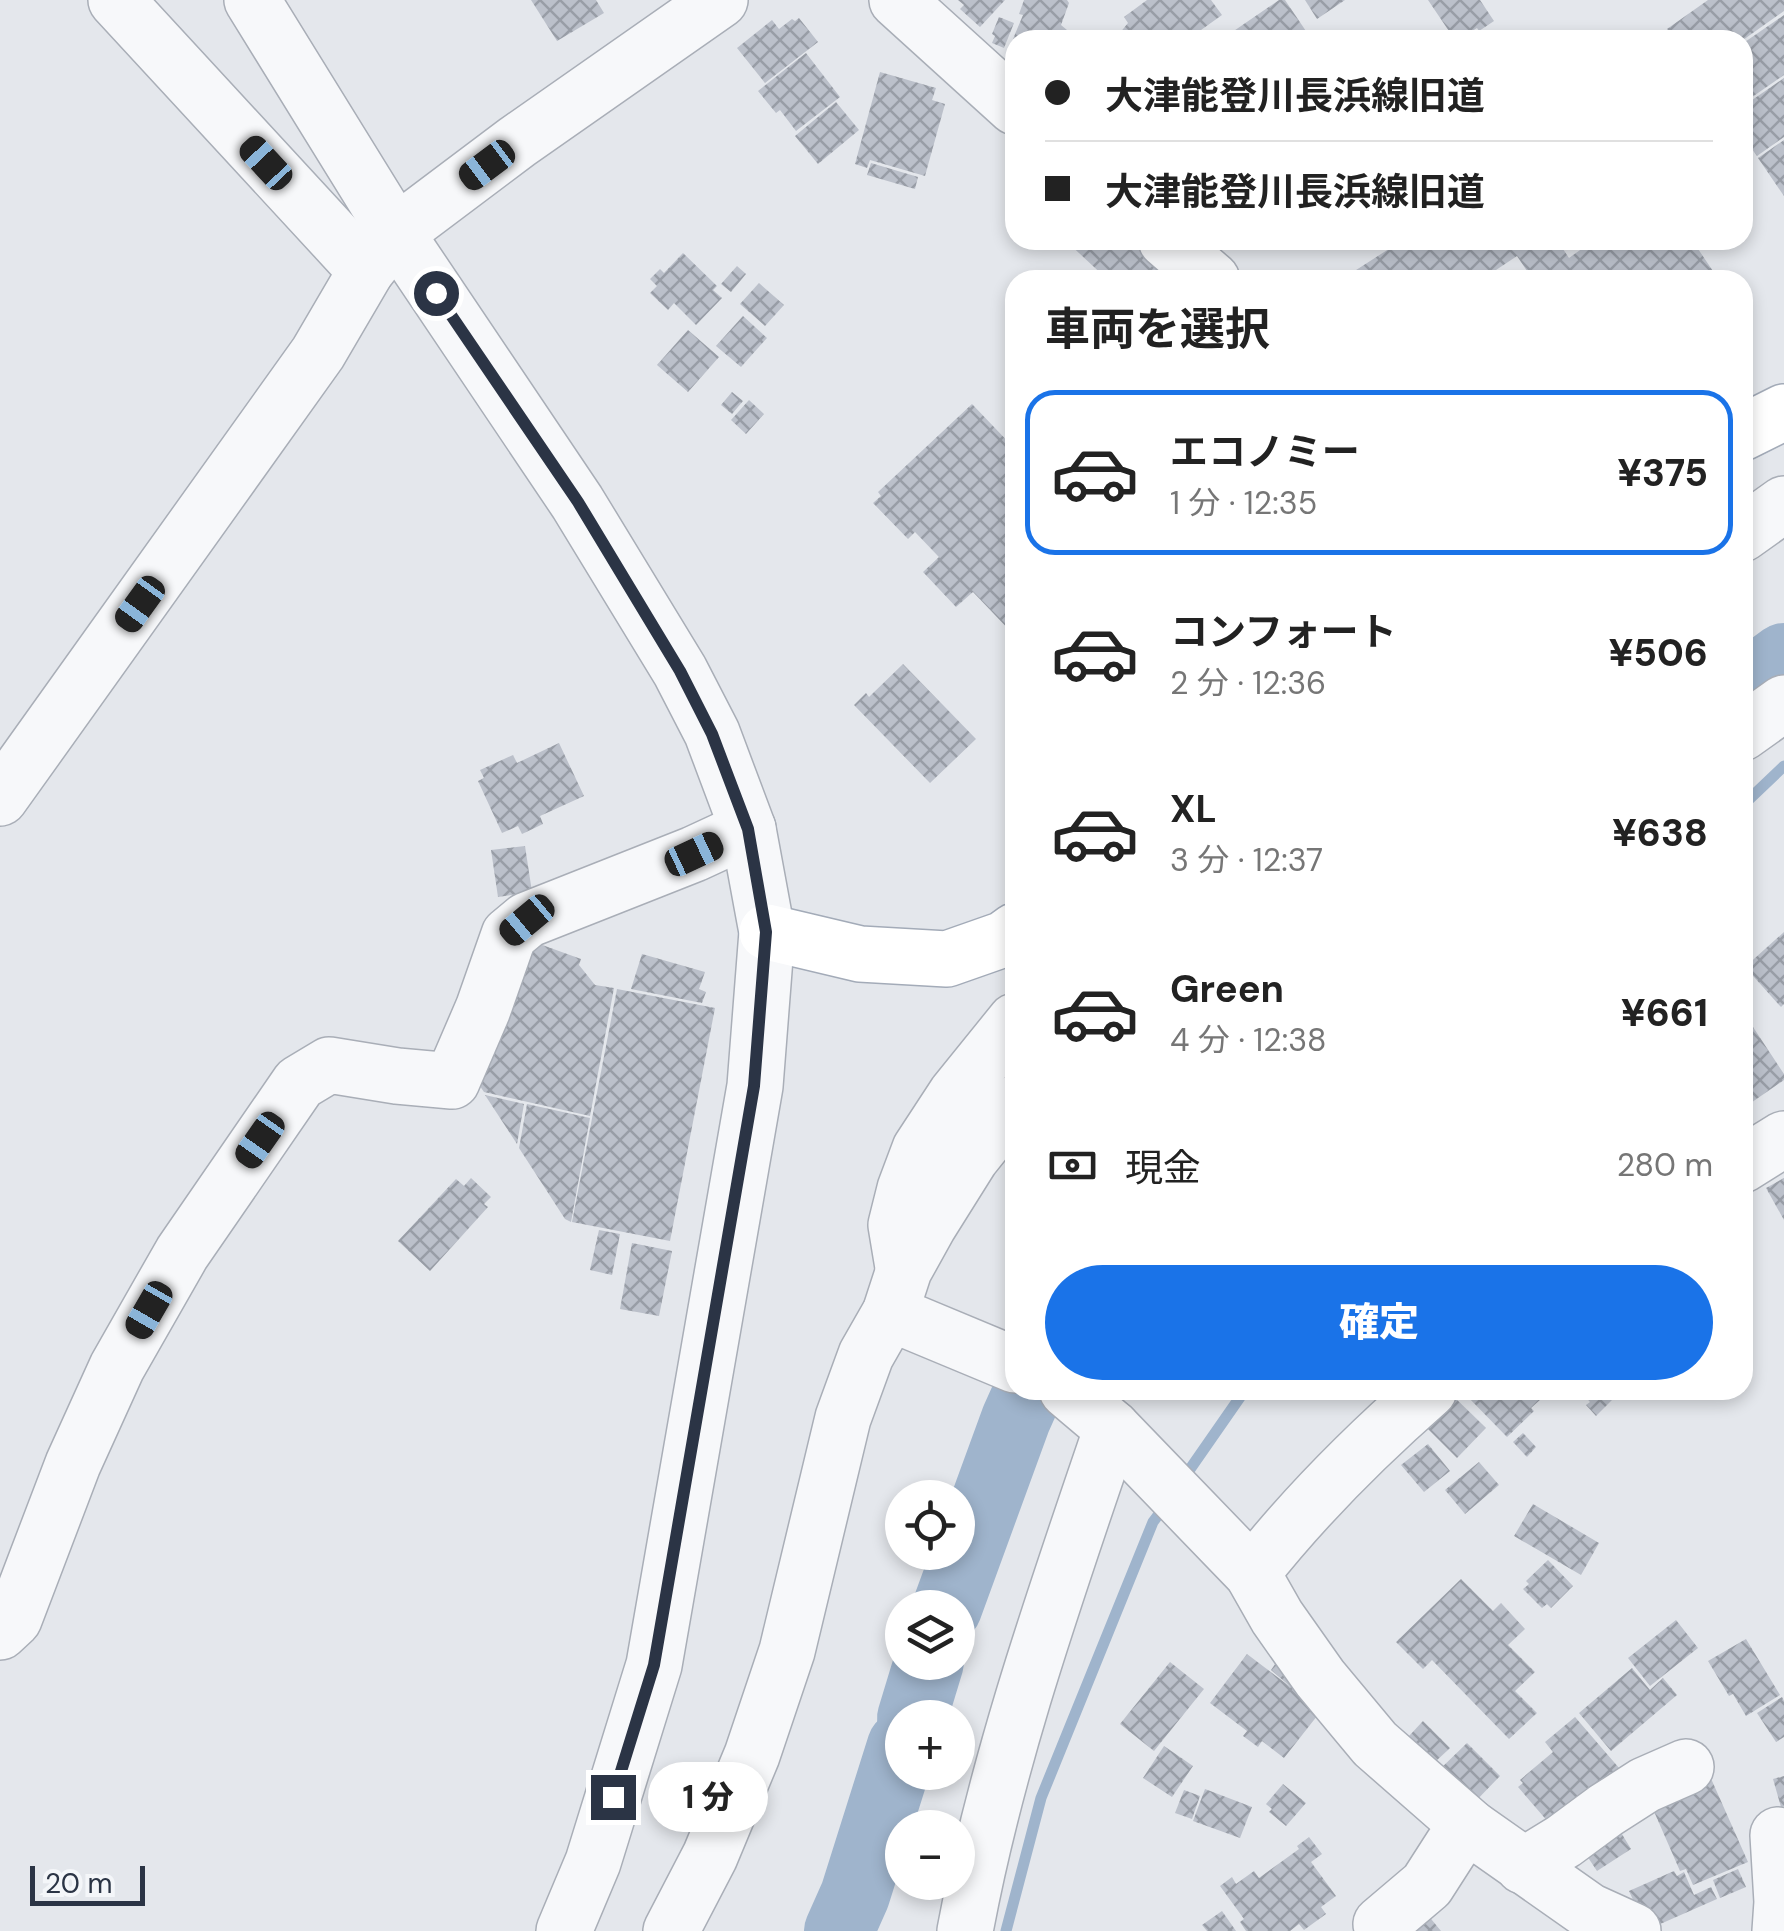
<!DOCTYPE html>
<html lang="ja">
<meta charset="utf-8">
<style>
:root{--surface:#fff;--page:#f6f6f6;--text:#222;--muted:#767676;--line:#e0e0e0;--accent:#1a73e8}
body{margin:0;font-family:"DM Sans","Noto Sans JP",sans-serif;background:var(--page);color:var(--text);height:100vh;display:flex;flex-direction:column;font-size:38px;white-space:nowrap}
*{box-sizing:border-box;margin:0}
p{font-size:32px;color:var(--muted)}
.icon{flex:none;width:55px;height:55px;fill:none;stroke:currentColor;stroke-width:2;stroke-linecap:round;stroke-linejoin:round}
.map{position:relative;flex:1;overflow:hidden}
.drawer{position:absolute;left:1005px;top:270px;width:748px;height:1130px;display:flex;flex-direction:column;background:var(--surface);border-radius:30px;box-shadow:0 5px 15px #0003}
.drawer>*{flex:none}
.hud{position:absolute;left:1005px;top:30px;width:748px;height:220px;border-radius:30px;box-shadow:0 5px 15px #0003;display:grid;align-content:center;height:220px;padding:0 40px;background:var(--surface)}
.tools{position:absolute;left:885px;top:1480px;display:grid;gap:20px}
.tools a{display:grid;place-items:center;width:90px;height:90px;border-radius:50%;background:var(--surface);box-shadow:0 5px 15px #0003;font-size:50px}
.scale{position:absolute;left:30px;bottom:25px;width:115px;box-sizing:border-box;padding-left:10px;border:5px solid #2b3445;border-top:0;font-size:28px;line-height:35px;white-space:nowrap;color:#2b3445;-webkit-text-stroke:8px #f4f6f9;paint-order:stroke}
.end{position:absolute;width:45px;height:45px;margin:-22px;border:12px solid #2b3445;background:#fff;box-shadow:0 0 0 5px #fff}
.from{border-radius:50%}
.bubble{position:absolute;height:70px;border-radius:35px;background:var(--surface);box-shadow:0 5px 15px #0003;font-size:32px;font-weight:800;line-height:70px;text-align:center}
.car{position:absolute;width:30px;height:60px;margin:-30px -15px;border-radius:12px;box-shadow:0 0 8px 2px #0007;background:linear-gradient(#222 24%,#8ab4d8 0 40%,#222 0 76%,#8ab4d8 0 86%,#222 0)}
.hud b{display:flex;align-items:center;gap:35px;height:95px;font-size:38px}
.hud b+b{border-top:2px solid var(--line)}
.hud i{width:25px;height:25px;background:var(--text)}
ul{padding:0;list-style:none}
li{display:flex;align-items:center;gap:30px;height:165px;margin:0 20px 15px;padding:0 20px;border:5px solid transparent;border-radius:30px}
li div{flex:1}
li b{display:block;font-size:38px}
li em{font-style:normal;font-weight:800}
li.active{border-color:var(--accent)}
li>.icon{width:90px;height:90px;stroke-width:1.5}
h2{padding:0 40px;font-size:45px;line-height:120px}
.pay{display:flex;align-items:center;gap:25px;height:110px;padding:0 40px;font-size:38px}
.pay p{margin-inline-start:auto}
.action{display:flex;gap:20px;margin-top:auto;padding:20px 40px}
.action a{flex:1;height:115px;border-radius:60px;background:var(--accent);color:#fff;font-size:40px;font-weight:800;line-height:115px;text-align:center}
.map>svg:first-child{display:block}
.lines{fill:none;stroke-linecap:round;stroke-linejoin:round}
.stream{stroke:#9fb4cc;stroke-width:11}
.river{stroke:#9fb4cc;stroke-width:70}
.building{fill:url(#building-cross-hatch)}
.minor-casing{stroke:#a9aeb7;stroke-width:58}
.major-casing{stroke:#a3abb8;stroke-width:58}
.minor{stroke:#f7f8fa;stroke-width:55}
.major{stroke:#fff;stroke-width:55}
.route{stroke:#2b3445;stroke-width:12}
</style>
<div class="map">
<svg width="1784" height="1931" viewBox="0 0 1784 1931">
<defs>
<pattern id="building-cross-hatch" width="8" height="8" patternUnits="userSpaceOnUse" patternTransform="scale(2.5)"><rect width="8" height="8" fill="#bbc0ca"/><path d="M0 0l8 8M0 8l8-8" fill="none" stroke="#989da6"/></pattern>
</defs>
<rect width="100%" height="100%" fill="#e4e7ec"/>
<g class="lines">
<g class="stream">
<polyline points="1742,806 1784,766"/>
<polyline points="1181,1482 1245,1390"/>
<polyline points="1006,1931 1041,1798 1153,1522 1165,1506"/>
</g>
<g class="river">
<polyline points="1742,689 1784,658"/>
<polyline points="947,1608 1016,1419 1029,1390"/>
<polyline points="912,1718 929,1662"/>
<polyline points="839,1931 855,1895 902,1746"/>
</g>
</g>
<g class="building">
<polygon points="531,0 596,0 604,13 557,41"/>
<polygon points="958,0 1005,0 980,27 960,9 964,5"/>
<polygon points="1024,0 1067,0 1069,3 1061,25 1079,40 1013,39 1023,15 1019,14"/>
<polygon points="1147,0 1211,0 1222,15 1187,40 1114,40 1128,23 1124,17"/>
<polygon points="1279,0 1285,0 1312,40 1226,40 1225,37"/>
<polygon points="1305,0 1345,0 1317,19"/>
<polygon points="1428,0 1480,0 1494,21 1479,31 1477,28 1472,31 1476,37 1471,40 1455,40"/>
<polygon points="1708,0 1784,0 1784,11 1743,40 1675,40 1667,29"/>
<polygon points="1784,15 1784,75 1742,104 1742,44"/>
<polygon points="999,17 1014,23 1004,48 992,43 995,36 992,34"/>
<polygon points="799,18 818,42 765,83 737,48 772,20 779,29 792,19 795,21"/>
<polygon points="806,53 840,97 796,131 780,110 776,113 758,91"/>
<polygon points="880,72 936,88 932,100 945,104 925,176 870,160 867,168 855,164"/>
<polygon points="1784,78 1784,137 1757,156 1742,135 1742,107"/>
<polygon points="836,102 859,130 818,164 795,136"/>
<polygon points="1784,140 1784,196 1758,158"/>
<polygon points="871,163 918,177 915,189 867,175"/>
<polygon points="1065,240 1131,240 1154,262 1173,272 1166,280 1108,280"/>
<polygon points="1392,240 1557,240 1569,258 1594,240 1692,240 1719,280 1533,280 1517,256 1481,280 1359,280 1353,272 1395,245"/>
<polygon points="683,253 717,286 713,290 722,298 696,325 674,303 668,310 650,293 657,286 650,279 660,269 664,273"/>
<polygon points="737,266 746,274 731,292 721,284"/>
<polygon points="759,283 784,305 765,326 740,304"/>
<polygon points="743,316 767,338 741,367 716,346"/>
<polygon points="688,330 719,357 688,392 657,365"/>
<polygon points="732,392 743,401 732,414 721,405"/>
<polygon points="749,400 764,414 746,434 731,420"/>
<polygon points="972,404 1015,449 1015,636 973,592 956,607 923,572 939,557 915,532 908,539 873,503 881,496 878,492"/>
<polygon points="903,664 976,739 930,783 854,705 866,693 869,697"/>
<polygon points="559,743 584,796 540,816 543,824 522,834 518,826 502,833 478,781 484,778 480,770 513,755 517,763"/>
<polygon points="525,846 532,892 498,897 491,850"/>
<polygon points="1784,932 1784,1004 1781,1007 1745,967"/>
<polygon points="534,942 581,959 579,965 595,985 614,988 590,1116 484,1092 473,1076"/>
<polygon points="642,954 705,972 699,989 706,992 702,1003 631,989"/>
<polygon points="617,989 715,1008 670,1241 572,1222"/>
<polygon points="1753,1027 1784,1074 1784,1080 1745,1107 1742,1104 1742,1030 1745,1033"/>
<polygon points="485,1095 524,1104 517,1144"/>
<polygon points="527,1104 590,1118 571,1222 565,1219 519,1148"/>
<polygon points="471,1178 491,1197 484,1204 488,1207 430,1271 398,1241 456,1179 464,1186"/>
<polygon points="1784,1178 1784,1220 1766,1188"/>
<polygon points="599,1230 620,1234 612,1275 590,1270"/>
<polygon points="632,1243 672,1251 659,1316 620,1309"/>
<polygon points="1466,1390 1551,1390 1531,1408 1534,1411 1507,1437 1464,1393"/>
<polygon points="1579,1390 1622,1390 1596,1416 1586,1405 1590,1402"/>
<polygon points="1450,1393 1486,1428 1457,1458 1421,1422"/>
<polygon points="1523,1433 1536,1447 1527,1457 1513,1442"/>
<polygon points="1428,1444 1450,1471 1424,1492 1401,1465"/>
<polygon points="1479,1462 1499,1485 1465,1514 1445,1490"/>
<polygon points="1533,1504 1599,1543 1581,1575 1514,1536"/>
<polygon points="1548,1560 1573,1586 1551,1608 1547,1604 1542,1608 1523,1589 1529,1584 1526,1581"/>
<polygon points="1461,1579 1493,1611 1501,1603 1525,1629 1508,1645 1535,1672 1515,1691 1537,1713 1509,1739 1432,1660 1423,1669 1396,1642"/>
<polygon points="1676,1620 1698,1648 1650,1686 1628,1658"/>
<polygon points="1746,1639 1780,1695 1746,1716 1733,1694 1729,1696 1708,1661"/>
<polygon points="1247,1654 1292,1688 1271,1670 1280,1657 1321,1711 1284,1758 1262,1741 1258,1747 1243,1736 1247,1731 1210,1703"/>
<polygon points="1170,1662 1204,1689 1154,1751 1120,1724"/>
<polygon points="1632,1668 1650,1690 1663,1678 1677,1695 1611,1751 1579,1713"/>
<polygon points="1782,1697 1784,1701 1784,1737 1776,1742 1757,1713"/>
<polygon points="1575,1717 1626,1776 1549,1823 1518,1787 1523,1783 1520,1780 1553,1752 1545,1742"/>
<polygon points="1423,1721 1450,1748 1435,1762 1409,1736"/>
<polygon points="1467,1743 1500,1776 1471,1806 1437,1772"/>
<polygon points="1164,1746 1193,1766 1172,1797 1143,1778"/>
<polygon points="1709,1774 1748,1862 1693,1885 1686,1869 1680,1871 1649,1800"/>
<polygon points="1784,1776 1784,1806 1781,1807 1773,1779"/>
<polygon points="1283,1784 1306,1803 1286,1826 1269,1812 1272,1809 1266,1804"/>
<polygon points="1205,1789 1252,1807 1240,1838 1193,1821"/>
<polygon points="1184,1790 1200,1796 1192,1819 1175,1813"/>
<polygon points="1614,1821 1631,1849 1597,1871 1579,1844"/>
<polygon points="1309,1837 1322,1854 1311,1862 1336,1896 1321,1907 1326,1914 1304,1930 1299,1924 1290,1931 1246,1931 1240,1922 1244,1919 1220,1886 1232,1877 1236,1884 1254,1871 1259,1878 1299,1849 1297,1846"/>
<polygon points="1738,1869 1746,1887 1720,1898 1713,1880"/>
<polygon points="1674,1871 1677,1876 1684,1872 1694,1895 1711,1887 1717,1899 1658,1925 1643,1922 1629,1891"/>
<polygon points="1222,1911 1236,1931 1207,1931 1202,1925"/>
<polygon points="1427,1914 1441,1931 1407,1931"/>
</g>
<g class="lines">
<g class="minor-casing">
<g id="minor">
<polyline points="116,0 366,271"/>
<polyline points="252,0 396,233 577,502 680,671 712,733 748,829 767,932 755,1086 654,1665 593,1862 564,1931"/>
<polyline points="897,0 1015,107"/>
<polyline points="1166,240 1212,280"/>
<polyline points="1742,534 1784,504"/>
<polyline points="1742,733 1784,703"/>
<polyline points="0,798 318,353 366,271 396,233 517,142 720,0"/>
<polyline points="1742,1165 1784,1139"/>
<polyline points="903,1267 896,1225 905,1189 920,1149 956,1094 1015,1021"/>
<polyline points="890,1313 1015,1365"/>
<polyline points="1067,1390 1112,1428 1252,1573 1277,1617 1320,1678 1375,1744 1471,1828 1589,1911 1633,1931"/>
<path d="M1252 1573C1304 1507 1365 1446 1429 1390"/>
<polyline points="0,1632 14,1619 73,1464 117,1367 182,1253 299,1083 329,1065 397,1076 452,1081 483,1009 509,935 527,920 694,854 748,829"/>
<polyline points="1778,1835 1782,1902 1780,1931"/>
<polyline points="1523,1866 1564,1841 1606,1810 1645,1785 1686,1767"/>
<polyline points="1381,1924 1427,1885 1452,1846 1471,1828"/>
<polyline points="671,1931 710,1856 752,1755 787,1651 843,1418 866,1355 890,1313 904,1270 929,1225 971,1158 1015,1103"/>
<path d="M965 1931C997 1759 1056 1593 1112 1428"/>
</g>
</g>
<g class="major-casing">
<g id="major">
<polyline points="1742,433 1784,412"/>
<polyline points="767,932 860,954 947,959 1004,939 1015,931"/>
</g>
</g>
<use href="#minor" class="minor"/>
<use href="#major" class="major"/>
</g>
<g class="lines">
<polyline class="route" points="436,293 578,502 680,671 712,734 748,829 766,932 754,1086 654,1665 613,1797"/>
</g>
</svg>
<div class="tools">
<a><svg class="icon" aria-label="locate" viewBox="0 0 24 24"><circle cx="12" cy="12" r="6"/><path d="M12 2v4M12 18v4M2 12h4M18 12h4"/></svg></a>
<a><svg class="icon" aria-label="layers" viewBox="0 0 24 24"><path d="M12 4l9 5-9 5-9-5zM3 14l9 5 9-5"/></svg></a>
<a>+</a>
<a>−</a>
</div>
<div class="scale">20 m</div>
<i class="end from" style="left:436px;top:293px"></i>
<i class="end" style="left:613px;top:1797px"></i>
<div class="bubble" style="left:648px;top:1762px;width:120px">1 分</div>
<i class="car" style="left:266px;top:163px;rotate:317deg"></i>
<i class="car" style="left:487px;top:165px;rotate:233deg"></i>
<i class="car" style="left:140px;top:604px;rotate:216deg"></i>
<i class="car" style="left:694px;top:854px;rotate:65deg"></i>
<i class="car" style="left:527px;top:920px;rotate:230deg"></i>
<i class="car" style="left:260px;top:1140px;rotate:215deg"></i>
<i class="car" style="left:149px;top:1310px;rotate:210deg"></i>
<div class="hud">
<b><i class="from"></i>大津能登川長浜線旧道</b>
<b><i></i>大津能登川長浜線旧道</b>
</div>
<section class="drawer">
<h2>車両を選択</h2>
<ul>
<li class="active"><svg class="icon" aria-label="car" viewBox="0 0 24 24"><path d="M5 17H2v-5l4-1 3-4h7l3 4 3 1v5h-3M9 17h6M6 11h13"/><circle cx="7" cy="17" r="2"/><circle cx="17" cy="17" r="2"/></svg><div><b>エコノミー</b><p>1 分 · 12:35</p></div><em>¥375</em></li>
<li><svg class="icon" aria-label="car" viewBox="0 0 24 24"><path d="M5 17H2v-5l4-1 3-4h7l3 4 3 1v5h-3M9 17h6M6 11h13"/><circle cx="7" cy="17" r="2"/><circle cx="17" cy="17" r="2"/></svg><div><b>コンフォート</b><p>2 分 · 12:36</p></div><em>¥506</em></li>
<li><svg class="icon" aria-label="car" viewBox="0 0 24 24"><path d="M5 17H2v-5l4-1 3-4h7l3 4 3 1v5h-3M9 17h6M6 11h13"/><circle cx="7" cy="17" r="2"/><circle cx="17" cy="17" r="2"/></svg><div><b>XL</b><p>3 分 · 12:37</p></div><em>¥638</em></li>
<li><svg class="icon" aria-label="car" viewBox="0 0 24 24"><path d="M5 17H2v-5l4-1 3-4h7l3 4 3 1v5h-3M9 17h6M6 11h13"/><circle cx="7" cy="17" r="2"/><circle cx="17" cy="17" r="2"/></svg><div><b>Green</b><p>4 分 · 12:38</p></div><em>¥661</em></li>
</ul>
<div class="pay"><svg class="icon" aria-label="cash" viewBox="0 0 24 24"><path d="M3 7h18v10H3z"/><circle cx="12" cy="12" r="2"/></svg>現金<p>280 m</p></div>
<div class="action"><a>確定</a></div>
</section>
</div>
